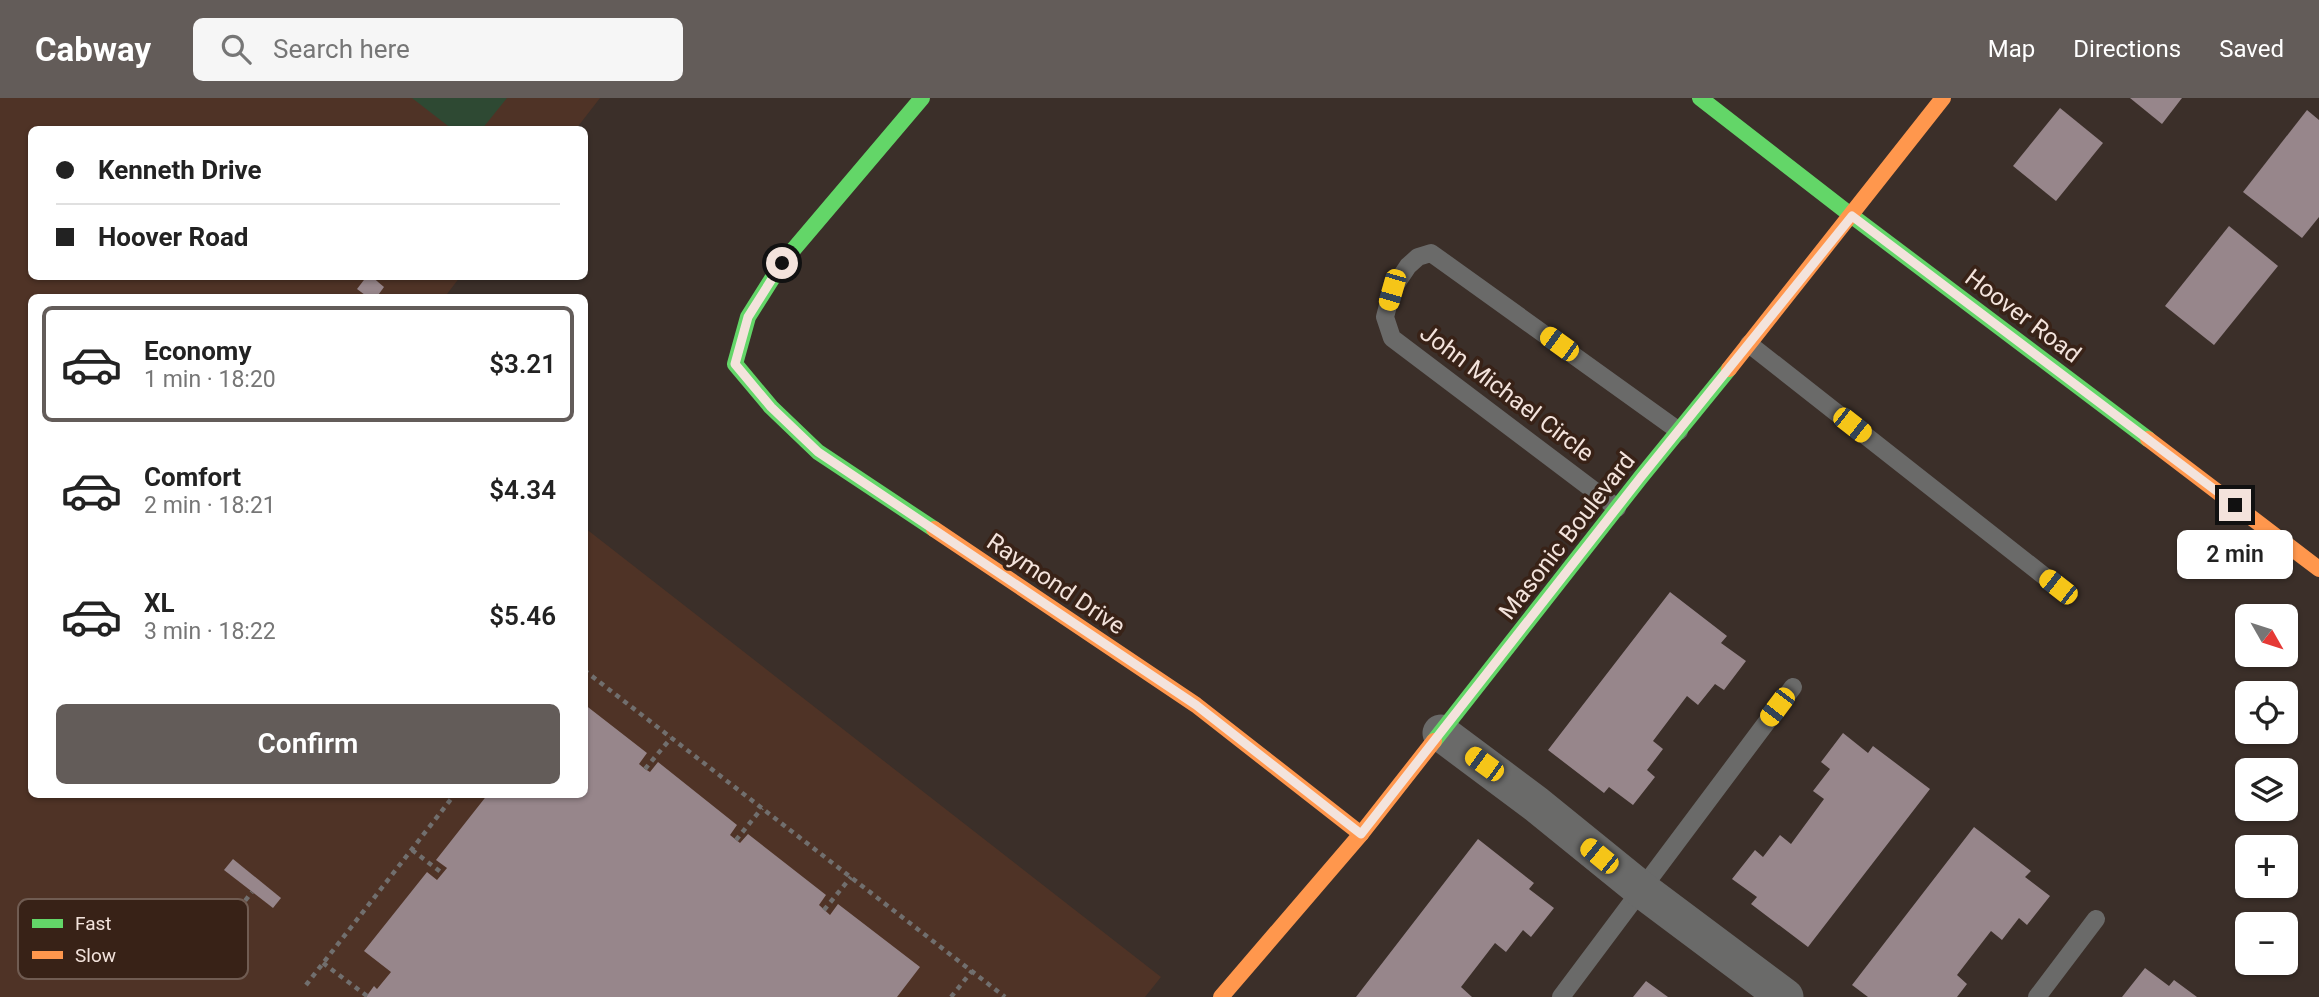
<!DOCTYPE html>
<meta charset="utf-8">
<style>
:root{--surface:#fff;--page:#f6f6f6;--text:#222;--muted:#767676;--line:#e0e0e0;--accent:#635c59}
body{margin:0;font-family:Roboto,sans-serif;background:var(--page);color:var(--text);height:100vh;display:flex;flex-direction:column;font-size:26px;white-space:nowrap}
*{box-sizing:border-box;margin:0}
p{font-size:23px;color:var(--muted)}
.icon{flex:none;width:38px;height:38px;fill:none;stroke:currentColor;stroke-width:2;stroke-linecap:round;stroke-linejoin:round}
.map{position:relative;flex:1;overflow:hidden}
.details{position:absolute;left:28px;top:196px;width:560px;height:504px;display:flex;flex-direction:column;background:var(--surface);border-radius:10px;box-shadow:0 2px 5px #0004}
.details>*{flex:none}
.hud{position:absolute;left:28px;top:28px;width:560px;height:154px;border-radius:10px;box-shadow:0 2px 5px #0004;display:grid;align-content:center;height:154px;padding:0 28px;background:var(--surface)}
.needle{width:46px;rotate:129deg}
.tools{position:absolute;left:2235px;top:506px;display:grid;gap:14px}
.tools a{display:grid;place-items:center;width:63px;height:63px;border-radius:10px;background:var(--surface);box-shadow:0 2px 5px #0004;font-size:35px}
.end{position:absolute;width:32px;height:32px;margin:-16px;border:9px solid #f3e3dc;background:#111;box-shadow:0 0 0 4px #111}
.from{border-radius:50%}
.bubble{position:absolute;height:49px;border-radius:10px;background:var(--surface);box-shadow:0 2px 5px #0004;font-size:23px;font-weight:600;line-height:49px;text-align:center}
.car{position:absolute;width:21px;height:42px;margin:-21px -10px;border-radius:9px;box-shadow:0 0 5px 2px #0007;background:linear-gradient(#f5c518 24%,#345 0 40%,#f5c518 0 76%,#345 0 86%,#f5c518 0)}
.hud b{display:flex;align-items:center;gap:24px;height:66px;font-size:26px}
.hud b+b{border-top:2px solid var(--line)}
.hud i{width:18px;height:18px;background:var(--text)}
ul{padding:12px 0 0;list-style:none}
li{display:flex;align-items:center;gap:21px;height:116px;margin:0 14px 10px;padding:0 14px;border:4px solid transparent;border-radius:10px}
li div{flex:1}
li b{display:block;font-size:26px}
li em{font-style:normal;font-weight:600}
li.selected{border-color:var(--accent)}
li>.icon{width:63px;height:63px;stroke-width:1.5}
.button{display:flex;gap:14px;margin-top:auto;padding:14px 28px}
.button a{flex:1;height:80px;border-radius:10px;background:var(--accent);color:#fff;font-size:28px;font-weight:600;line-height:80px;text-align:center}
header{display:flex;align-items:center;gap:42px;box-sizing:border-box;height:98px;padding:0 35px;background:var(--accent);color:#fff}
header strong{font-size:33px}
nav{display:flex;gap:38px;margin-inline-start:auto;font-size:24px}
.search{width:490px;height:63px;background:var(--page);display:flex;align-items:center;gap:18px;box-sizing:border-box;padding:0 24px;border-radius:10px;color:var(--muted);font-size:26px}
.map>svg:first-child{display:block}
.built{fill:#4f3326}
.green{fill:#2e4933}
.building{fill:#97868b}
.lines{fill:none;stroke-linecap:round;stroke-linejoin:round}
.path{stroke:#716f6e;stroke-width:4.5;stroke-dasharray:5 5;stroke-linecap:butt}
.lane{stroke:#6a6a69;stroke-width:18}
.street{stroke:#6a6a69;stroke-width:37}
.fast{stroke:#63d668;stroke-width:16}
.slow{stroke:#ff974d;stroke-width:16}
.route{stroke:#f3e3dc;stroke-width:9}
.labels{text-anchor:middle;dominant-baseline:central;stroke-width:7;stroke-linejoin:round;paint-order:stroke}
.street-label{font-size:24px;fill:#f3e3dc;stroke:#382217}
.key{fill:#382217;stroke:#705c52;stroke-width:2}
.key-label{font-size:19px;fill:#f3e3dc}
</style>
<header>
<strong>Cabway</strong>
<div class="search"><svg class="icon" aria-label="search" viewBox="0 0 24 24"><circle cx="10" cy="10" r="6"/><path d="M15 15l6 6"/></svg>Search here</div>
<nav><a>Map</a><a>Directions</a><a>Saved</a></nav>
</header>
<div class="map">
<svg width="2319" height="899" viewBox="0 0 2319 899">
<rect width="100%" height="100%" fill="#3b2f29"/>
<polygon class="built" points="0,0 600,0 576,31 32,32 32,178 460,179 444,200 32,200 32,696 584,696 585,430 1161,879 1145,899 0,899"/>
<polygon class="green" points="412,0 507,0 482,31 452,31"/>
<g class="building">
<polygon points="2130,0 2182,0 2162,26"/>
<polygon points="2060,10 2103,45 2056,103 2013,68"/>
<polygon points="2307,12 2319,22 2319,119 2302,140 2243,94"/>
<polygon points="2229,128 2278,168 2214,247 2165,208"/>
<polygon points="367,178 371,178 384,189 376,200 369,200 357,191"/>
<polygon points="1670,494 1727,538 1721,545 1746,563 1724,592 1715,586 1698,607 1687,598 1653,643 1663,651 1647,672 1655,679 1633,707 1609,689 1604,695 1548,652"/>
<polygon points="584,606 647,655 639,666 645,671 650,674 658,664 737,727 730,737 740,745 748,736 826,797 819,807 830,817 838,806 920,869 897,899 366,899 374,888 377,891 391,874 364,853 427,774 437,782 447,770 436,762 488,696 584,696"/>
<polygon points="1843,635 1868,655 1873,648 1930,691 1808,849 1751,806 1757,799 1732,781 1755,752 1763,759 1780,737 1791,746 1824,701 1813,693 1830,671 1821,664"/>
<polygon points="1974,729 2031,773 2025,779 2050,798 2027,827 2019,820 2002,842 1991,833 1957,877 1967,886 1957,899 1868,899 1852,887"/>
<polygon points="1478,741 1534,785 1529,791 1554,810 1531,839 1523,832 1506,854 1495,845 1461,889 1472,899 1356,899"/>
<polygon points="233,761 281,800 273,810 224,772"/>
<polygon points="2145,870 2169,888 2174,882 2197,899 2122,899"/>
<polygon points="1646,883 1668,899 1633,899"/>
</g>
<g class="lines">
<g class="path">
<polyline points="584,572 1005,899"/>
<polyline points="645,671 671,640"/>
<polyline points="736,742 762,710"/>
<polyline points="412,752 442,775"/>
<polyline points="824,812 851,779"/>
<polyline points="236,831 244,804 252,794"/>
<polyline points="323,865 367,898"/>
<polyline points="306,887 455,696"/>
<polyline points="951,899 972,873"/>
</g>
<g class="lane">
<polyline points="1749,246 2058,489"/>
<polyline points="1617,410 1392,240 1385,219 1392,192 1408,168 1418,159 1431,155 1679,333"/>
<polyline points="1561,899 1793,589"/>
<polyline points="2037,899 2096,821"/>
</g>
<polyline class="street" points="1441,635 1536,706 1642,792 1785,899"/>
<g class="fast">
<polyline points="922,0 782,165 748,219 735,266 771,309 818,354 934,431"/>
<polyline points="1700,0 1852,118 2148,341"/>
<polyline points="1434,643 1641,379 1729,271"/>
</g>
<g class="slow">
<polyline points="1729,271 1943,0"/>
<polyline points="2148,341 2319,471"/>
<polyline points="934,431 1196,607 1361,736"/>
<polyline points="1221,899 1361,736 1434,643"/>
</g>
</g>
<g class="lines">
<polyline class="route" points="782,165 748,219 735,266 771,309 818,354 1196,607 1361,736 1641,379 1852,118 2235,407"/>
</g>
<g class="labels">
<g class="street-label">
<text transform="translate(2023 218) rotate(37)">Hoover Road</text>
<text transform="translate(1507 295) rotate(37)">John Michael Circle</text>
<text transform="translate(1567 438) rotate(-52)">Masonic Boulevard</text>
<text transform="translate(1056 486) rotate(34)">Raymond Drive</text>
</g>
</g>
<rect x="18" y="801" width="230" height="80" rx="10" class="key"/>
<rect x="32" y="821" width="31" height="9" fill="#63d668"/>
<rect x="32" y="853" width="31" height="8" fill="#ff974d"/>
<g class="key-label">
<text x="75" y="832">Fast</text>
<text x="75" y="864">Slow</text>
</g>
</svg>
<div class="tools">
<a><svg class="needle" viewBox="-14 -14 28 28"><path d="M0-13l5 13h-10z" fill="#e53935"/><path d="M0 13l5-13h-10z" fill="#767676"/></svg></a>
<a><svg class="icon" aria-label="locate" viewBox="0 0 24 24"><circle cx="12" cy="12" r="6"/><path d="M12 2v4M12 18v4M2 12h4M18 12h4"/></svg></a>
<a><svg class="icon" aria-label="layers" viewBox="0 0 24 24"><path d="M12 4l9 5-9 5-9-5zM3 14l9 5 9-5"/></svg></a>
<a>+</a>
<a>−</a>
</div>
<i class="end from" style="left:782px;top:165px"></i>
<i class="end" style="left:2235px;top:407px"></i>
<div class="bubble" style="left:2177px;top:432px;width:116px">2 min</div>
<i class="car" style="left:1392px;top:192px;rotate:196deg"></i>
<i class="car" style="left:1559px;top:246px;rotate:306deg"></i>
<i class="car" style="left:1852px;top:327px;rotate:128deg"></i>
<i class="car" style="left:2058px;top:489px;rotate:308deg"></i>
<i class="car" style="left:1777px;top:609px;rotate:217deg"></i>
<i class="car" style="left:1484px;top:666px;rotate:306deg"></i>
<i class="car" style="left:1599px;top:758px;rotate:309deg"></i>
<div class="hud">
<b><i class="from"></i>Kenneth Drive</b>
<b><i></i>Hoover Road</b>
</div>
<section class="details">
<ul>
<li class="selected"><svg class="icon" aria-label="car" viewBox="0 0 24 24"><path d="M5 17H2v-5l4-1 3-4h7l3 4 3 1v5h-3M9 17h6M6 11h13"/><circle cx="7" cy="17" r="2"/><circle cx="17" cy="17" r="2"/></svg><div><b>Economy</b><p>1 min · 18:20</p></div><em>$3.21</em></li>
<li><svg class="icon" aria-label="car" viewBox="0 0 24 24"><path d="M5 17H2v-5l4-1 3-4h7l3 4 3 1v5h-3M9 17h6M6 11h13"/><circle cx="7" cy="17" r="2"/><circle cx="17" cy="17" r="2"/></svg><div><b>Comfort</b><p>2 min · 18:21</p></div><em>$4.34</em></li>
<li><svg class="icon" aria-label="car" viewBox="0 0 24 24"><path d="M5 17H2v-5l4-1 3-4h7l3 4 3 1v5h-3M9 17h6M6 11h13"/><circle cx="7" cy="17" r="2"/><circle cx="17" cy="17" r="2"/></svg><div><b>XL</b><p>3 min · 18:22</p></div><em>$5.46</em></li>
</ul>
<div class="button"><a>Confirm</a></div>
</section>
</div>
